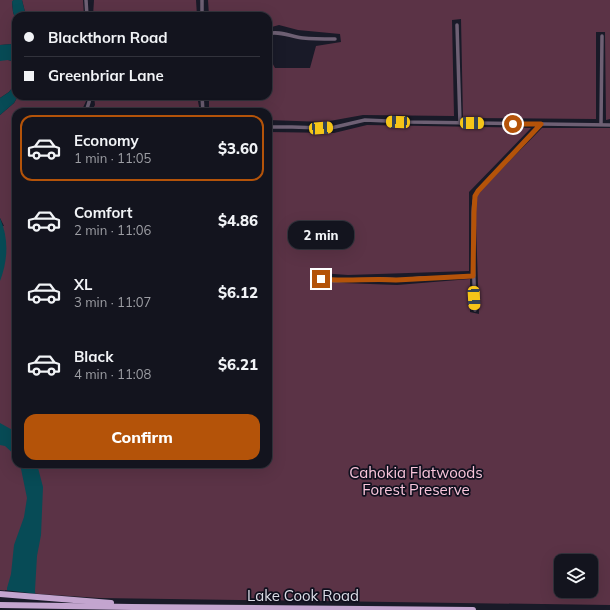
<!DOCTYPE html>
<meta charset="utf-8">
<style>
:root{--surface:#13141e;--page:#20212b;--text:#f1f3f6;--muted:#9d9ea4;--line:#32333c;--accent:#b45309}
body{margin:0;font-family:Mulish,sans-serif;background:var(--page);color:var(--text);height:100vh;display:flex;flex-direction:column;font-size:15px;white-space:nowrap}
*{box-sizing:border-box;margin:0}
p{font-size:13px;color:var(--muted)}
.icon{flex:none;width:22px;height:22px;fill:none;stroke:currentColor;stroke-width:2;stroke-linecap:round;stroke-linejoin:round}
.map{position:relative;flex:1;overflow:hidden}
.side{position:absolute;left:12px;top:108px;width:260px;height:360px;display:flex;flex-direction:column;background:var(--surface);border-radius:12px;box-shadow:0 4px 16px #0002,0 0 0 1px var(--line)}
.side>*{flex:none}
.banner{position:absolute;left:12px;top:12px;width:260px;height:88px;border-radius:12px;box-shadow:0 4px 16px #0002,0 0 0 1px var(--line);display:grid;align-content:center;height:88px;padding:0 12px;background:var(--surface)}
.tools{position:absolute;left:554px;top:554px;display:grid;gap:8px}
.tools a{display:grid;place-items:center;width:44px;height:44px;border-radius:8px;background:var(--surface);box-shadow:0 4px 16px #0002,0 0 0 1px var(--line);font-size:20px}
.end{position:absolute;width:18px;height:18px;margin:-9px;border:5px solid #b45309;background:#fff;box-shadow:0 0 0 2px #fff}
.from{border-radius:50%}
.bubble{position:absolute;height:28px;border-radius:12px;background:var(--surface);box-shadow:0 4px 16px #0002,0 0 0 1px var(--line);font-size:13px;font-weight:800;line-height:28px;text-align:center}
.car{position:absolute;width:12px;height:24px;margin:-12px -6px;border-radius:5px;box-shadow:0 0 3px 1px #0007;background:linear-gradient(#f5c518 24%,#345 0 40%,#f5c518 0 76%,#345 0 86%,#f5c518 0)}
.banner b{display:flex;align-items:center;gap:14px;height:38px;font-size:15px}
.banner b+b{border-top:1px solid var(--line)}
.banner i{width:10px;height:10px;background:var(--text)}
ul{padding:7px 0 0;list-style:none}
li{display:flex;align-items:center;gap:12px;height:66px;margin:0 8px 6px;padding:0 4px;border:2px solid transparent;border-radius:12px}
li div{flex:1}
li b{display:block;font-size:15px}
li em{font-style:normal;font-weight:800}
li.current{border-color:var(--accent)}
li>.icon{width:36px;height:36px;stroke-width:1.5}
.action{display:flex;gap:8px;margin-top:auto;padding:8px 12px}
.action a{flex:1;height:46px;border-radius:12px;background:var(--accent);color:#fff;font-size:16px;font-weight:800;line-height:46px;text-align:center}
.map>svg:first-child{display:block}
.green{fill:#5b3346;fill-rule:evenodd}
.water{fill:#074b56}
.pier{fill:#191a28}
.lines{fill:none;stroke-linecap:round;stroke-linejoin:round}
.street{stroke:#6e6074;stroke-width:3.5}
.primary{stroke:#c3a5cf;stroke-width:6}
.route{stroke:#b45309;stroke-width:5}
.labels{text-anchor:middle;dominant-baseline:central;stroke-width:3.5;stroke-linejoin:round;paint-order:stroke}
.park-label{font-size:15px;fill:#f9c5db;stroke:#10101e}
.street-label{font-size:15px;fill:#dbdce6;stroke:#10101e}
</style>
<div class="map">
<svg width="610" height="610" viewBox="0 0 610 610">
<rect width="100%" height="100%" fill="#191a28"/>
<g class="green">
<polygon points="0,0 14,0 12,2 13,12 16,21 16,43 13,44 0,45"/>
<polygon points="22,0 83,0 84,16 26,16"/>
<polygon points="94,0 196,0 197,16 93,16"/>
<polygon points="208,0 610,0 610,119 606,120 605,32 596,32 596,119 463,118 461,19 452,20 454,116 363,115 324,122 268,120 268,112 209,112 209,96 268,96 268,55 275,68 310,68 316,46 341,42 340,34 298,30 279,25 268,28 268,16 209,16"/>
<polygon points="1,60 8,60 16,62 16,83 9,92 0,98 0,61"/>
<path d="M18 96H86L87 99 81 112H16V464H268V132L334 133 367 125 531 128 469 192V271L348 275 320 273 316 282 397 285 470 279V312L479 314 475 196 542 128H610V605L99 598 39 594 0 590V226H4L0 218V115L14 103ZM561 561H591V591H561Z"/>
<polygon points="94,96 197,96 200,112 91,112 95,105"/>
</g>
<g class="water">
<polygon points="14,0 22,0 26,16 16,16 16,21 13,12 12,1"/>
<polygon points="16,43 16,62 8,60 0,61 0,45 13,44"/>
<polygon points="16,83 16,96 18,96 14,103 0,115 0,98 9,92"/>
<path d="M0 218C9 239 8 260 0 281Z"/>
<polygon points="0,423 16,432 16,456 5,446 0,445"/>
<polygon points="20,464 37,464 43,487 41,535 37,556 35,590 36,610 7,610 7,588 11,574 14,545 24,517 27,498"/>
</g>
<polygon class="pier" points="5,590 37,594 38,610 5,610"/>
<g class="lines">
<g class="street">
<polyline points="86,0 87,16"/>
<polyline points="202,0 202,16"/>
<polyline points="457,25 460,123"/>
<path d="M268 34C278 30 292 37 303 38 313 39 324 39 335 39"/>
<polyline points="202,96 203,112"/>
<polyline points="86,112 89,102 90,96"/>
<polyline points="601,124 602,36"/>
<polyline points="268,127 292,127 321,128 331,128 365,120 409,122 610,125"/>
<polyline points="321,279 334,281 383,279 401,280 420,278 435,278 473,276"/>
<path d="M475 310C474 283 473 257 473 231 474 218 471 202 478 191L541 124"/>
</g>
<g class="primary">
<polyline points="0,594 111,603"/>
<polyline points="0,605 132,607 473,610"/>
</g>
</g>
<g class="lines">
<path class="route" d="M321 279C346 282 371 278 396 280L473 276 474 212 475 196 478 191 541 124H513"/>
</g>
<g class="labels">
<g class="park-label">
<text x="416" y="472">Cahokia Flatwoods<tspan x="416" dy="17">Forest Preserve</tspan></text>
</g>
<g class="street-label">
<text x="303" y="595">Lake Cook Road</text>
</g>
</g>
</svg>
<div class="tools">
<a><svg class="icon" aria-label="layers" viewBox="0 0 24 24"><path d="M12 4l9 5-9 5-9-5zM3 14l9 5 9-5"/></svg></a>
</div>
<i class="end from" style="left:513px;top:124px"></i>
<i class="end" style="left:321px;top:279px"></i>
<div class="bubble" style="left:288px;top:221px;width:66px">2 min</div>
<i class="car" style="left:398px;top:122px;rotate:273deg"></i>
<i class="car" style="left:472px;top:123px;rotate:91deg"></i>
<i class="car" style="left:321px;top:128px;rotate:86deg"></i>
<i class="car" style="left:474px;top:298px;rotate:177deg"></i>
<div class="banner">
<b><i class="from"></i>Blackthorn Road</b>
<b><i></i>Greenbriar Lane</b>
</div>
<section class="side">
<ul>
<li class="current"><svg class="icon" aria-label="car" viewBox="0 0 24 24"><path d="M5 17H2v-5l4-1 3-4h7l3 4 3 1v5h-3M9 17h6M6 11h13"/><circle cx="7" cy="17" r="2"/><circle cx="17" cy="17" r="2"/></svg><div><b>Economy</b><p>1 min · 11:05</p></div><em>$3.60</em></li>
<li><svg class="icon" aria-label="car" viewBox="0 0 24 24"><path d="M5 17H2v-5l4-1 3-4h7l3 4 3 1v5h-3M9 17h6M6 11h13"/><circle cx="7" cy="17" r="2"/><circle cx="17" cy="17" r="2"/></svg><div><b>Comfort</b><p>2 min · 11:06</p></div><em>$4.86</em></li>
<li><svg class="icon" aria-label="car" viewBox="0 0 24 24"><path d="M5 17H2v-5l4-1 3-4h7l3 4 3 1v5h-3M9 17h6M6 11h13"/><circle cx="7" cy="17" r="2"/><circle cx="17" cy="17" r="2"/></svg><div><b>XL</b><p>3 min · 11:07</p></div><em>$6.12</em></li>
<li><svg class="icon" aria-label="car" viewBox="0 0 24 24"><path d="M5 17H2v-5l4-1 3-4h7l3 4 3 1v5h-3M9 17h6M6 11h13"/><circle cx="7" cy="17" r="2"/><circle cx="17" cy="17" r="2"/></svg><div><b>Black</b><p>4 min · 11:08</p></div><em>$6.21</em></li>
</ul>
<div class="action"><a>Confirm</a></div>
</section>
</div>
